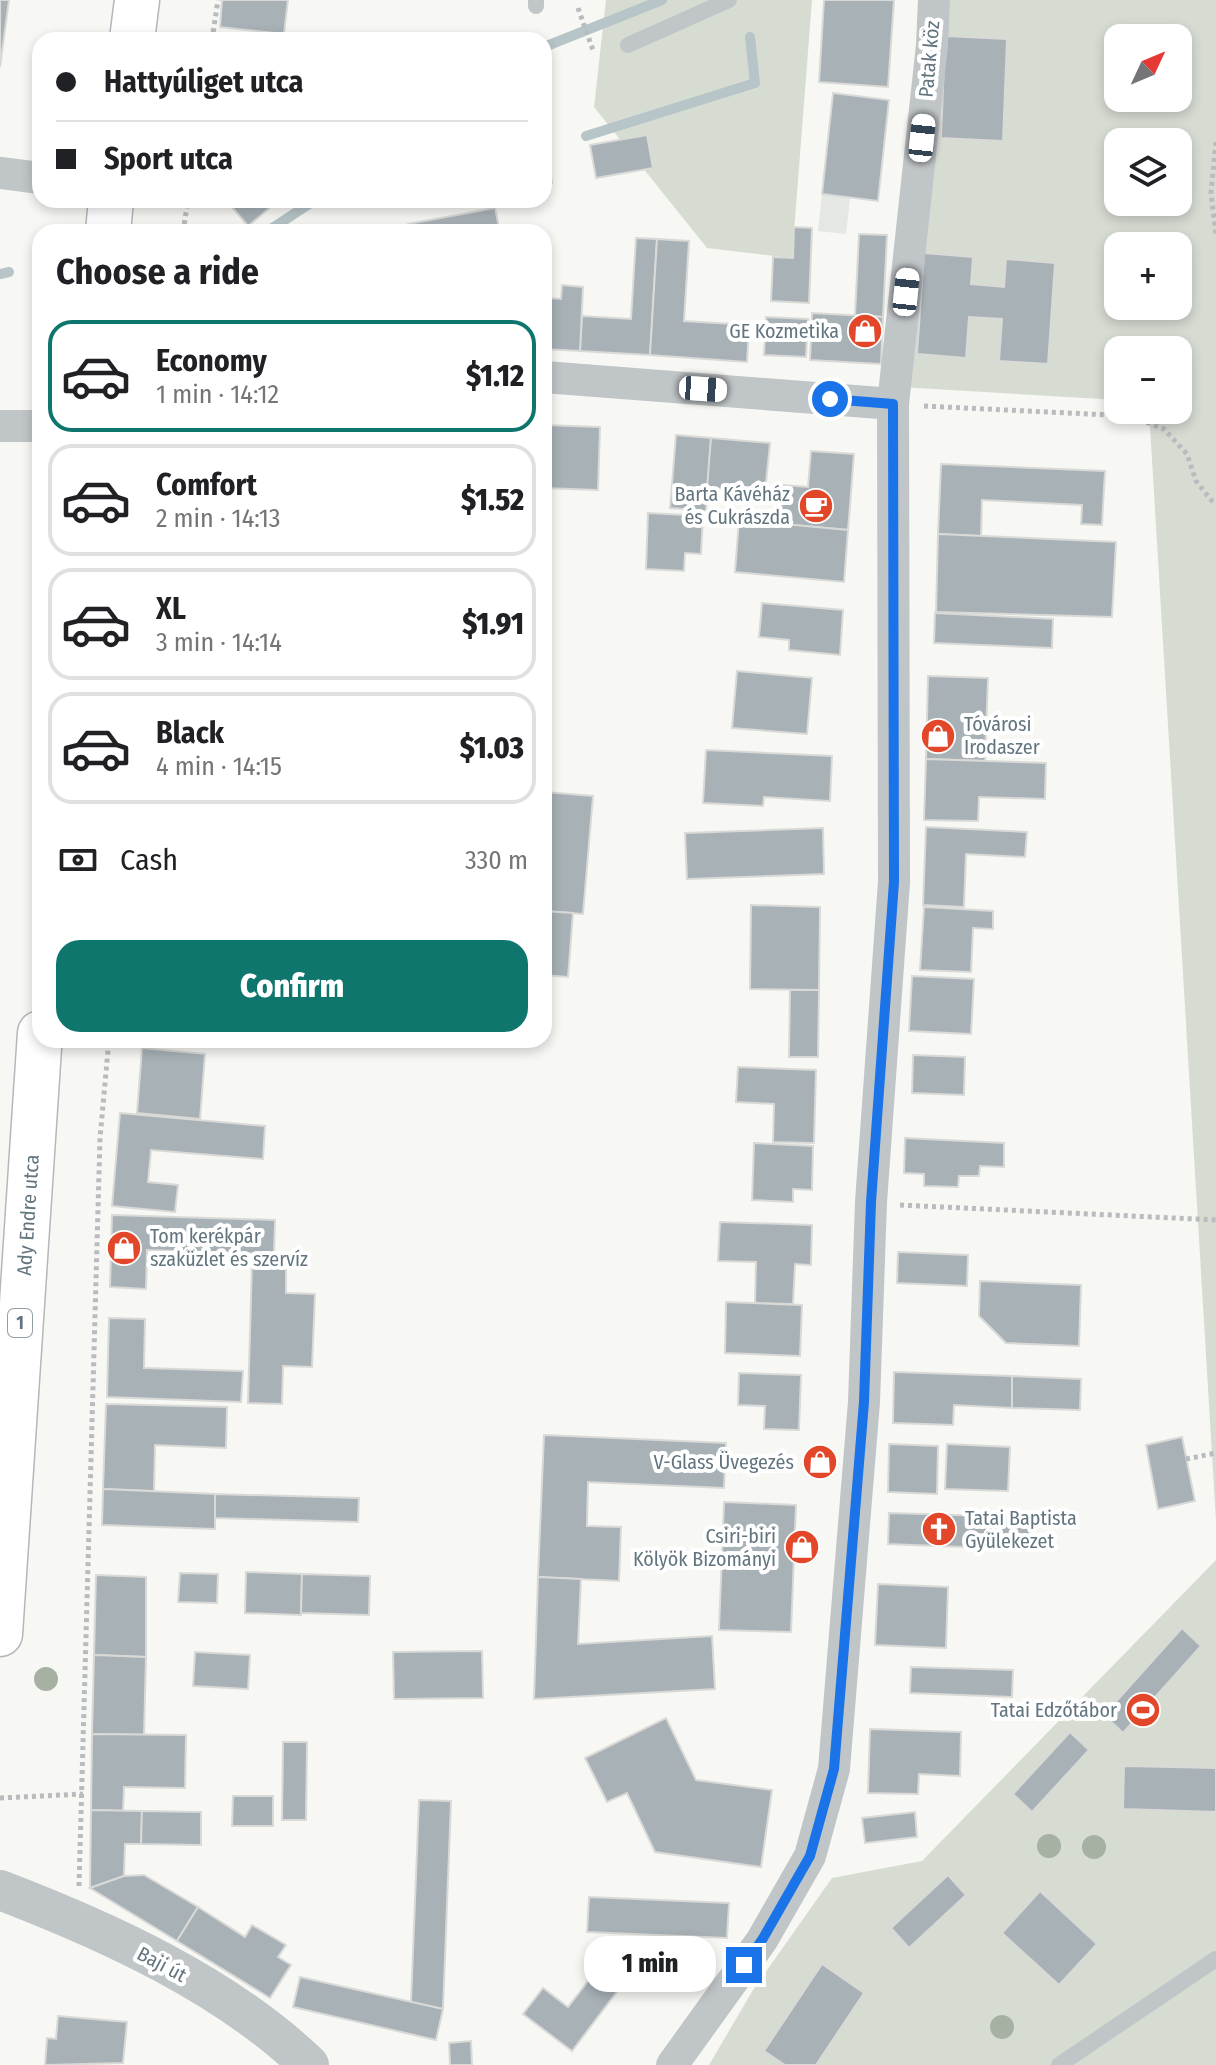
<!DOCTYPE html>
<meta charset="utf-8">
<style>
:root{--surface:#fff;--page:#f2f2f2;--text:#202124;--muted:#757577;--line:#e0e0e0;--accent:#0f766e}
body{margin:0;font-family:"Fira Sans Condensed",sans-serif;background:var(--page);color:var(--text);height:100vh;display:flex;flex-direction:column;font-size:30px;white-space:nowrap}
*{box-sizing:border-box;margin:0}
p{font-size:26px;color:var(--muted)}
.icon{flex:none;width:44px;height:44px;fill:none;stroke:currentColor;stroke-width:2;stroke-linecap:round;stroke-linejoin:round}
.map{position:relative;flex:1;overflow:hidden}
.panel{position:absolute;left:32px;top:224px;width:520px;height:824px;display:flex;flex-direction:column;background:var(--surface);border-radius:24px;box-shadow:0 4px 12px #0003}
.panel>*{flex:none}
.hud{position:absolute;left:32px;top:32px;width:520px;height:176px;border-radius:24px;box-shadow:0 4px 12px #0003;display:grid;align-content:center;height:176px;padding:0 24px;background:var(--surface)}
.needle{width:52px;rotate:46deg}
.tools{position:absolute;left:1104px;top:24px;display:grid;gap:16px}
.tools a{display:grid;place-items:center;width:88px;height:88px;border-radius:16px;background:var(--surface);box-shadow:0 4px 12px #0003;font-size:40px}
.end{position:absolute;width:36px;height:36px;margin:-18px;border:10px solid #1a73e8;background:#fff;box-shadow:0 0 0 4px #fff}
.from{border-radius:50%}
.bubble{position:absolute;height:56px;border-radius:24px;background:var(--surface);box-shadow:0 4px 12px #0003;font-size:26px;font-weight:800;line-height:56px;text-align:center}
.car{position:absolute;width:24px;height:48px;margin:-24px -12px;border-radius:10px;box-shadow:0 0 6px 2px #0007;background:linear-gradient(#fff 24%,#345 0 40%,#fff 0 76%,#345 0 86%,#fff 0)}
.hud b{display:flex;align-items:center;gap:28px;height:76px;font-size:30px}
.hud b+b{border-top:2px solid var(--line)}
.hud i{width:20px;height:20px;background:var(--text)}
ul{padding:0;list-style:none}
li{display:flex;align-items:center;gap:24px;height:112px;margin:0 16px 12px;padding:0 8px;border:4px solid var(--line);border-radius:24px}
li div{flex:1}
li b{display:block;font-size:30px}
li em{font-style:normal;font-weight:800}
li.selected{border-color:var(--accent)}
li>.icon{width:72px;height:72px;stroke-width:1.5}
h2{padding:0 24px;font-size:36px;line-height:96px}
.pay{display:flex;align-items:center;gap:20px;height:88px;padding:0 24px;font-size:30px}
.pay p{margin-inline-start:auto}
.button{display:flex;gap:16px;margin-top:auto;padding:16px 24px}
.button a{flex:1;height:92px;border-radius:24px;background:var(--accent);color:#fff;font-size:32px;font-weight:800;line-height:92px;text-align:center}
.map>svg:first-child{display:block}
.built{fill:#e5e7e5}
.green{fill:#d7dcd3;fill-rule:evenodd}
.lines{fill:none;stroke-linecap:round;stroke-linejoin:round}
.stream{stroke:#b7c5c8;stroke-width:10}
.building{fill:#a7b1b6;stroke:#d9d9d7;stroke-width:2}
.primary-casing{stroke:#b2b8bb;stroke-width:47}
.path{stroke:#b8bcbf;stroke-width:5;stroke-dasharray:4 4;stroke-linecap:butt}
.service{stroke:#c0c5c8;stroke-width:16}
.minor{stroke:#c0c5c8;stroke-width:32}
.tertiary{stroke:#c0c5c8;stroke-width:40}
.primary{stroke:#fff;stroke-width:44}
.tree{fill:#a7b1a3}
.route{stroke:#1a73e8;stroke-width:10}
.labels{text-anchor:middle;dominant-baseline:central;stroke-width:8;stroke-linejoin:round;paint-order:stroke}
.shield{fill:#fff;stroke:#919ea5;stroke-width:2}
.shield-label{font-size:18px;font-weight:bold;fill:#62757f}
.street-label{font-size:20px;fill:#62757f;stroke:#fff}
.poi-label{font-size:20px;fill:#62757f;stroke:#fff;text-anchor:end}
</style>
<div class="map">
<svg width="1216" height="2065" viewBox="0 0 1216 2065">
<rect width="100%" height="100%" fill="#f7f7f4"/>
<polygon class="built" points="822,194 850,198 846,234 818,231"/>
<g class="green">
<polygon points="606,0 812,0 792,258 707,248 594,107"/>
<path d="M949 0H1216V1521L1149 410H1178V350H1118V400L900 387ZM1118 38H1178V98H1118ZM1118 142H1178V202H1118ZM1118 246H1178V306H1118Z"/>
<polygon points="1216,1560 1216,2065 709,2065 753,1990 832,1878 922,1861"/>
</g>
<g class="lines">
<g class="stream">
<polyline points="544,47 662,0"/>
<polyline points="586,136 755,83 750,37"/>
<polyline points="268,231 315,200"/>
<polyline points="0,274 9,272"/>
</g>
</g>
<g class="building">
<polygon points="0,0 9,0 0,67"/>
<polygon points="222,0 288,0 284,34 220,27"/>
<polygon points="824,0 894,0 888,87 819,82"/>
<polygon points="945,36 1007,39 1003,141 941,138"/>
<polygon points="833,93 889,100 878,201 822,194"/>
<polygon points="647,135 653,168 596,178 590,145"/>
<polygon points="544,140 552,183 544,184"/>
<polygon points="226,200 279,200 248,226"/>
<polygon points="495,208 500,232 409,232 408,224"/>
<polygon points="794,227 812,228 809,303 771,301 773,257 793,258"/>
<polygon points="859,234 887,235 883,317 855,315"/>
<polygon points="636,238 657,239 650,355 580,351 582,316 631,319"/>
<polygon points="657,239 689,241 684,321 749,325 747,362 650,355"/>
<polygon points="924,253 973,257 971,284 1004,287 1006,259 1055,263 1048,364 999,361 1002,319 969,317 966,358 917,354"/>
<polygon points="562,285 583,287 580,351 544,349 546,298 561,299"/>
<polygon points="812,313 883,317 881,364 810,360"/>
<polygon points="766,317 808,319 806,357 764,355"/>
<polygon points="544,425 600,427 598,490 544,488"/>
<polygon points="676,435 711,438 706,511 670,508"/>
<polygon points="711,438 770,443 765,493 707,488"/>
<polygon points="811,451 854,454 848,530 780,524 783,485 808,487"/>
<polygon points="941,464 1105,471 1102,525 1081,524 1082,505 982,500 981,536 938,534"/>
<polygon points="648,513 703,516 701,554 685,553 684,571 646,569"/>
<polygon points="739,520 848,530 844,582 735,572"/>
<polygon points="938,534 1116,542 1112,617 936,612"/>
<polygon points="762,603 843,610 840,655 789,650 789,640 759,637"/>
<polygon points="935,613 1053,619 1052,648 934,643"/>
<polygon points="737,671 812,678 807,734 732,728"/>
<polygon points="928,676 988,678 985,761 926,759"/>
<polygon points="706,750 832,756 830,801 764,797 763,806 703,803"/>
<polygon points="926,759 1046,763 1045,799 979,797 978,821 924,820"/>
<polygon points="545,792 593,796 583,914 544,911"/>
<polygon points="926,827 1027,832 1025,857 966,854 964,907 923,905"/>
<polygon points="823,828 824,874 687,879 685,833"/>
<polygon points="751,905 820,907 819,990 750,989"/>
<polygon points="924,907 993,911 993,929 973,928 971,972 920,970"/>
<polygon points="544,911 573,913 568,977 544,975"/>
<polygon points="912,976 974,979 971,1034 909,1031"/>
<polygon points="790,990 819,990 818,1057 789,1057"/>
<polygon points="142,1048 205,1054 200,1119 137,1113"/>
<polygon points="913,1055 965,1057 964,1095 912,1093"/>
<polygon points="738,1067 816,1070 814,1143 773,1142 774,1104 736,1102"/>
<polygon points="120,1113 265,1126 263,1159 151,1150 148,1182 178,1185 175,1212 112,1206"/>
<polygon points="905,1138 1004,1143 1004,1167 980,1166 979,1176 959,1176 958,1187 924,1186 924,1174 904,1173"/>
<polygon points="754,1143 813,1146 812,1190 793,1189 793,1202 752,1200"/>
<polygon points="112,1215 275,1220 274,1254 147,1250 146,1289 110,1287"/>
<polygon points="720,1222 812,1225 811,1265 795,1264 793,1304 755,1303 756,1262 718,1261"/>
<polygon points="898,1252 968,1255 967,1286 897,1283"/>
<polygon points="252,1262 286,1264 286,1293 315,1294 312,1367 283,1366 282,1404 248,1403"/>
<polygon points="980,1281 1081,1285 1079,1346 1006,1343 979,1316"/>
<polygon points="726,1302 802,1305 800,1356 725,1353"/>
<polygon points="109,1318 145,1319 144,1368 243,1371 241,1402 107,1397"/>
<polygon points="894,1372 1012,1376 1012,1408 954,1405 953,1425 893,1423"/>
<polygon points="739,1373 801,1375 799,1430 764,1429 765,1406 738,1405"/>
<polygon points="1012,1376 1081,1379 1080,1410 1012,1408"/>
<polygon points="106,1404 227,1407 226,1448 155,1445 154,1491 103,1489"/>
<polygon points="544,1435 726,1443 724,1488 588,1482 587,1526 621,1527 619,1581 538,1577"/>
<polygon points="1182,1437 1195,1501 1158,1509 1146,1445"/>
<polygon points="889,1444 938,1446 937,1494 888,1492"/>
<polygon points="947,1444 1010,1447 1008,1491 945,1489"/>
<polygon points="103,1489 215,1494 215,1529 102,1525"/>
<polygon points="215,1494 359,1498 358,1522 215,1518"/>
<polygon points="724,1502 796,1505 791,1632 719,1630"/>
<polygon points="889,1513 989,1516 988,1548 888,1544"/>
<polygon points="989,1516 1033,1518 1032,1542 988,1541"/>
<polygon points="246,1572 302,1574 301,1615 245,1613"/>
<polygon points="180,1573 218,1574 217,1603 178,1602"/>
<polygon points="302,1574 370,1576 369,1615 301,1613"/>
<polygon points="96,1575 146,1577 146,1657 94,1655"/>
<polygon points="538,1577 581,1579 578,1644 712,1636 715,1689 534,1699"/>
<polygon points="878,1584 948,1587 946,1648 875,1645"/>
<polygon points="1182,1628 1201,1646 1123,1733 1104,1715"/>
<polygon points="482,1651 483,1698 394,1699 393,1652"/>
<polygon points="195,1652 250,1655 248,1689 193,1686"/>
<polygon points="94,1655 146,1657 144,1735 92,1734"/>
<polygon points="911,1667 1013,1670 1012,1697 910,1693"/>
<polygon points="666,1718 696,1780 772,1790 761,1867 655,1852 627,1793 607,1802 585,1758"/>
<polygon points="870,1729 961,1732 960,1776 919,1774 918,1794 868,1793"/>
<polygon points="1070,1732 1089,1750 1032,1812 1013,1794"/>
<polygon points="92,1734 186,1735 185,1788 124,1787 123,1811 91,1810"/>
<polygon points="283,1742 307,1742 306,1820 282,1820"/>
<polygon points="1124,1766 1216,1768 1216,1812 1123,1809"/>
<polygon points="233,1796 273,1796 273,1826 232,1826"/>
<polygon points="419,1800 451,1801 443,2009 411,2002"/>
<polygon points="91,1810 142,1811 141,1844 125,1844 124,1876 90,1888"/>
<polygon points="142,1811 201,1812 201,1845 141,1844"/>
<polygon points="915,1812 917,1837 865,1843 862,1818"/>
<polygon points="144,1875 198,1907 177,1941 90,1888 124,1876"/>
<polygon points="948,1875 966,1895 909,1948 891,1928"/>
<polygon points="1040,1891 1097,1944 1059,1985 1002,1933"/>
<polygon points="589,1897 729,1903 727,1938 587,1932"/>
<polygon points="198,1907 245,1937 252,1925 286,1945 278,1957 291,1965 270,1998 177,1941"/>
<polygon points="822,1964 864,1993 816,2065 785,2065 764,2051"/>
<polygon points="599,1967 622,1985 572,2051 523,2014 543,1988 568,2007"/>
<polygon points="300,1977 443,2009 436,2040 293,2007"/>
<polygon points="58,2016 127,2022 123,2063 45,2065 47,2038 56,2039"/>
<polygon points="471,2041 472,2065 450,2065 449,2043"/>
</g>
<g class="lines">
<g class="primary-casing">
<g id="primary">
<polyline points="132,40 137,0"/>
<polyline points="108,232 111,200"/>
<path id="s1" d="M0 1634 40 1033"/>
</g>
</g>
<g class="path">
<polyline points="578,8 594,53"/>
<polyline points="212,40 218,0"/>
<polyline points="1216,142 1211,193 1216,234"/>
<polyline points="183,232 188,200"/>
<polyline points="924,406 1130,416 1164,429 1187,454 1196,481 1211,500 1216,502"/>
<polyline points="900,1205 1216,1220"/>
<polyline points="1186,1459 1216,1453"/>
<polyline points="0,1798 83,1794"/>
<polyline points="79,1886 100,1138 109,1040"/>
</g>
<g class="service">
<polyline points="536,6 536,0"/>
<polyline points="628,45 729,0"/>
<polyline points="1059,2065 1216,1959"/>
</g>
<g class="minor">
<polyline points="0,173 40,178"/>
<polyline points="544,377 893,404"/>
<polyline points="0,426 40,426"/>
<polyline points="672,2065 762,1940 810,1856 834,1769 864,1402 871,1202 894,882 893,404 932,45 934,0"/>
</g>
<path class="tertiary" d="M0 1890C107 1931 226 1985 309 2065"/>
<use href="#primary" class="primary"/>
</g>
<g class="tree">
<circle cx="46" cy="1679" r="12"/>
<circle cx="1049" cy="1846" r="12"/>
<circle cx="1094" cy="1847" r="12"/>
<circle cx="1002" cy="2027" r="12"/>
</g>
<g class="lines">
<polyline class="route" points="744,1965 762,1940 810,1856 834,1769 864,1402 871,1202 894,882 893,404 830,399"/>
</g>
<defs>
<g id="shop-disc" transform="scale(1.8)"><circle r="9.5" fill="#e24729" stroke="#fff"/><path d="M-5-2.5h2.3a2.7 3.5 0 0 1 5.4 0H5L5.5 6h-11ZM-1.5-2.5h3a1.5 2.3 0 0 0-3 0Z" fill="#fff"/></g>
<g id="cafe-disc" transform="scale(1.8)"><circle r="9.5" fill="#e24729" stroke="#fff"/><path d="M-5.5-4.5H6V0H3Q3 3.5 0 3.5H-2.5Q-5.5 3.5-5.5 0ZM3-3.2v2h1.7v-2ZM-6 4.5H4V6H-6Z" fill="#fff"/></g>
<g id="church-disc" transform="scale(1.8)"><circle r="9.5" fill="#e24729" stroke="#fff"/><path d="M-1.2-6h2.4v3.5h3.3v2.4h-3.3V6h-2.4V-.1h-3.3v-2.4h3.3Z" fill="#fff"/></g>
<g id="stadium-disc" transform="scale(1.8)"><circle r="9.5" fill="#e24729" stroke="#fff"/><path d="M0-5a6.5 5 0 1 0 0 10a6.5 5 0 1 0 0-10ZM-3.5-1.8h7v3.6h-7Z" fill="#fff"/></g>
</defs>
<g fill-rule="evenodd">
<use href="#shop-disc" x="865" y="331"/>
<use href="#cafe-disc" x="816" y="506"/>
<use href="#shop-disc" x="938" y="736"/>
<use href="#shop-disc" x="124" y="1248"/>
<use href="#shop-disc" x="820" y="1462"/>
<use href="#church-disc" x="939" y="1529"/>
<use href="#shop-disc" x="802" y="1547"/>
<use href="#stadium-disc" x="1143" y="1710"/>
</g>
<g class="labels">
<rect class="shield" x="8" y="1309" width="24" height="28" rx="6"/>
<g class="shield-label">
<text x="20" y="1323">1</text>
</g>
<g class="street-label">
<text transform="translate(929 59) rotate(-85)">Patak köz</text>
<text stroke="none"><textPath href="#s1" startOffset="420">Ady Endre utca</textPath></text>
<text transform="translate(162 1964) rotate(28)">Baji út</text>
</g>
<g class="poi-label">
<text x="839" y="331">GE Kozmetika</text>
<text x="790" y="494">Barta Kávéház<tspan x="790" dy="23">és Cukrászda</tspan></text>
<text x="964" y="724" text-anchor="start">Tóvárosi<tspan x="964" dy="23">Irodaszer</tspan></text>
<text x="150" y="1236" text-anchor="start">Tom kerékpár<tspan x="150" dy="23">szaküzlet és szervíz</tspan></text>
<text x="794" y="1462">V-Glass Üvegezés</text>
<text x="965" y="1518" text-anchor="start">Tatai Baptista<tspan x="965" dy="23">Gyülekezet</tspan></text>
<text x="776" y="1536">Csiri-biri<tspan x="776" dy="23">Kölyök Bizományi</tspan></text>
<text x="1117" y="1710">Tatai Edzőtábor</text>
</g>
</g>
</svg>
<div class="tools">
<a><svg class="needle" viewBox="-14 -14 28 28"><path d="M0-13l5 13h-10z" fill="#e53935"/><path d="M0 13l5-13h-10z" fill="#757577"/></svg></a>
<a><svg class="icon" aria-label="layers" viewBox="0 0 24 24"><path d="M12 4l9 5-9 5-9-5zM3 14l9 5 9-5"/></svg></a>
<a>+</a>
<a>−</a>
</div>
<i class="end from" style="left:830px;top:399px"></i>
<i class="end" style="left:744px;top:1965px"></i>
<div class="bubble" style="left:584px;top:1936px;width:132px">1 min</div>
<i class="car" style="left:922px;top:138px;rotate:6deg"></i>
<i class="car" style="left:906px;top:292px;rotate:6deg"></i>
<i class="car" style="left:703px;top:389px;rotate:94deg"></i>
<div class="hud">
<b><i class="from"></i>Hattyúliget utca</b>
<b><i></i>Sport utca</b>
</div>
<section class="panel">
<h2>Choose a ride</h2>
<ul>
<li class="selected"><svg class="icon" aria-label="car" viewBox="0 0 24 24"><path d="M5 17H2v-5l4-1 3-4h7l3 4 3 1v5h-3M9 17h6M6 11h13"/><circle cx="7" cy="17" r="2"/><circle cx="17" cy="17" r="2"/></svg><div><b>Economy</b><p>1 min · 14:12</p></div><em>$1.12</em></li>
<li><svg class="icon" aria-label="car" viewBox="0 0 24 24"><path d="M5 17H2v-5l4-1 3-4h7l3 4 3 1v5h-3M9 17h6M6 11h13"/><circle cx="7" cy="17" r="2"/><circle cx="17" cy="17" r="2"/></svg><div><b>Comfort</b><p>2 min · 14:13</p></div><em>$1.52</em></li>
<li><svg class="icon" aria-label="car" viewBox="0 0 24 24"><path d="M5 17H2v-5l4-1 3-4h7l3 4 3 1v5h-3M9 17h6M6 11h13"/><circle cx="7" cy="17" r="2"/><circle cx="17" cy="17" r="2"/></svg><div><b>XL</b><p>3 min · 14:14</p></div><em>$1.91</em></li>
<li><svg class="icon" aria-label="car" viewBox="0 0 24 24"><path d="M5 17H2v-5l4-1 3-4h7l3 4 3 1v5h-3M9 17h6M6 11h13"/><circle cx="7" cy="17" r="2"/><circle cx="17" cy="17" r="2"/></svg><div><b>Black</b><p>4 min · 14:15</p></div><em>$1.03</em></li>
</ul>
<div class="pay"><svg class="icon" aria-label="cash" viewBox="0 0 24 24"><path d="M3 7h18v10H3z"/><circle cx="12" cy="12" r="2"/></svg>Cash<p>330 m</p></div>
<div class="button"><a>Confirm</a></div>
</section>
</div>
